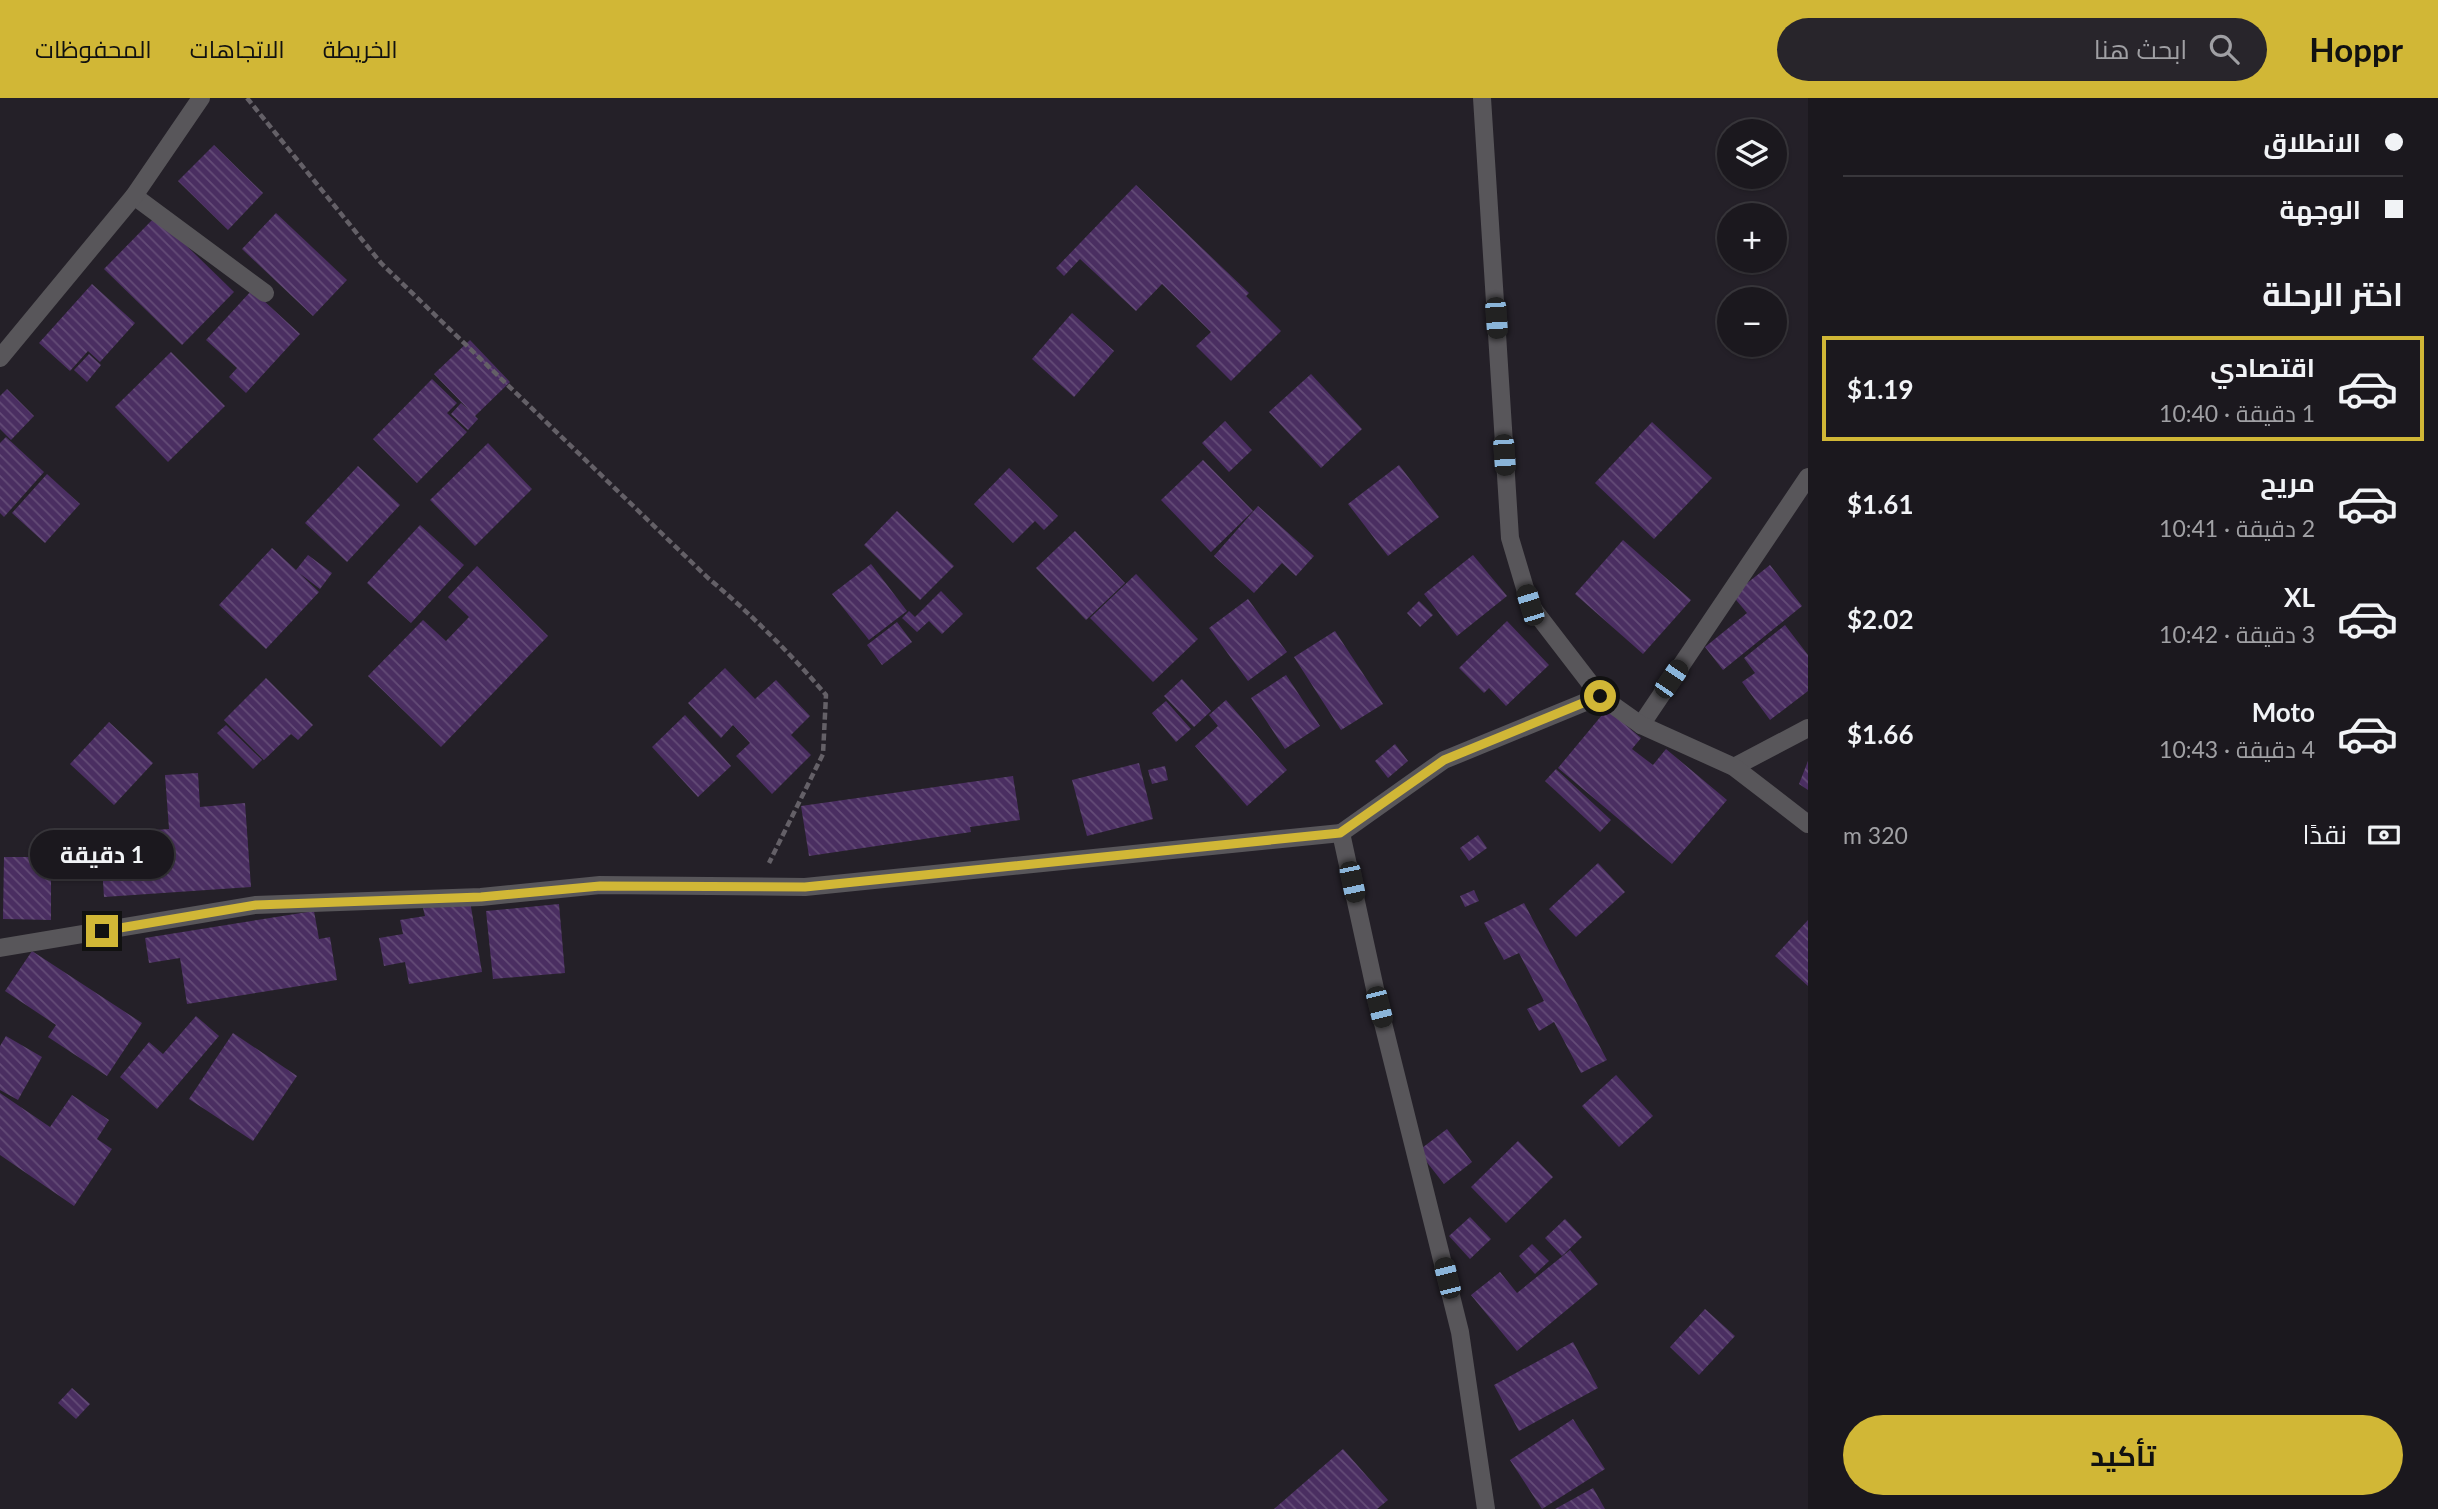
<!DOCTYPE html>
<html lang="ar">
<meta charset="utf-8">
<style>
:root{--surface:#1b181e;--page:#28252b;--text:#f1f3f6;--muted:#a0a0a4;--line:#39373c;--accent:#d1b736}
body{margin:0;font-family:Lato,Cairo,sans-serif;background:var(--page);color:var(--text);direction:rtl;height:100vh;display:flex;flex-direction:column;font-size:26px;white-space:nowrap}
*{box-sizing:border-box;margin:0}
p{font-size:23px;color:var(--muted)}
.icon{flex:none;width:38px;height:38px;fill:none;stroke:currentColor;stroke-width:2;stroke-linecap:round;stroke-linejoin:round}
.map{position:relative;flex:1;overflow:hidden;direction:ltr}
.panel{display:flex;flex-direction:column;background:var(--surface);width:630px}
.panel>*{flex:none}
.hud{display:grid;align-content:center;height:154px;padding:0 35px;background:var(--surface)}
.controls{position:absolute;left:1717px;top:21px;display:grid;gap:14px}
.controls a{display:grid;place-items:center;width:70px;height:70px;border-radius:50%;background:var(--surface);box-shadow:0 2px 5px #0004,0 0 0 2px var(--line);font-size:35px}
.end{position:absolute;width:32px;height:32px;margin:-16px;border:9px solid #d1b736;background:#111;box-shadow:0 0 0 4px #111}
.from{border-radius:50%}
.bubble{position:absolute;height:49px;border-radius:24px;background:var(--surface);box-shadow:0 2px 5px #0004,0 0 0 2px var(--line);font-size:23px;font-weight:700;line-height:49px;text-align:center;direction:rtl}
.car{position:absolute;width:21px;height:42px;margin:-21px -10px;border-radius:9px;box-shadow:0 0 5px 2px #0007;background:linear-gradient(#222 24%,#8ab4d8 0 40%,#222 0 76%,#8ab4d8 0 86%,#222 0)}
.hud b{display:flex;align-items:center;gap:24px;height:66px;font-size:26px}
.hud b+b{border-top:2px solid var(--line)}
.hud i{width:18px;height:18px;background:var(--text)}
ul{padding:0;list-style:none}
li{display:flex;align-items:center;gap:21px;height:105px;margin:0 14px 10px;padding:0 21px;border:4px solid transparent;border-radius:0px}
li div{flex:1}
li b{display:block;font-size:26px}
li em{font-style:normal;font-weight:700}
li.current{border-color:var(--accent)}
li>.icon{width:63px;height:63px;stroke-width:1.5}
h2{padding:0 35px;font-size:32px;line-height:84px}
.pay{display:flex;align-items:center;gap:18px;height:77px;padding:0 35px;font-size:26px}
.pay p{margin-inline-start:auto}
.action{display:flex;gap:14px;margin-top:auto;padding:14px 35px}
.action a{flex:1;height:80px;border-radius:42px;background:var(--accent);color:#111;font-size:28px;font-weight:700;line-height:80px;text-align:center}
header{display:flex;align-items:center;gap:42px;box-sizing:border-box;height:98px;padding:0 35px;background:var(--accent);color:#111}
header strong{font-size:33px}
nav{display:flex;gap:38px;margin-inline-start:auto;font-size:24px}
.search{width:490px;height:63px;background:var(--page);display:flex;align-items:center;gap:18px;box-sizing:border-box;padding:0 24px;border-radius:38px;color:var(--muted);font-size:26px}
main{display:flex;flex:1;min-height:0}
.map>svg:first-child{display:block}
.building{fill:url(#building-back-hatch)}
.lines{fill:none;stroke-linecap:round;stroke-linejoin:round}
.path{stroke:#646067;stroke-width:4.5;stroke-dasharray:7 3.5;stroke-linecap:butt}
.minor{stroke:#58565a;stroke-width:18}
.route{stroke:#d1b736;stroke-width:9}
</style>
<header>
<strong>Hoppr</strong>
<div class="search"><svg class="icon" aria-label="search" viewBox="0 0 24 24"><circle cx="10" cy="10" r="6"/><path d="M15 15l6 6"/></svg>ابحث هنا</div>
<nav><a>الخريطة</a><a>الاتجاهات</a><a>المحفوظات</a></nav>
</header>
<main>
<section class="panel">
<div class="hud">
<b><i class="from"></i>الانطلاق</b>
<b><i></i>الوجهة</b>
</div>
<h2>اختر الرحلة</h2>
<ul>
<li class="current"><svg class="icon" aria-label="car" viewBox="0 0 24 24"><path d="M5 17H2v-5l4-1 3-4h7l3 4 3 1v5h-3M9 17h6M6 11h13"/><circle cx="7" cy="17" r="2"/><circle cx="17" cy="17" r="2"/></svg><div><b>اقتصادي</b><p>1 دقيقة · 10:40</p></div><em>$1.19</em></li>
<li><svg class="icon" aria-label="car" viewBox="0 0 24 24"><path d="M5 17H2v-5l4-1 3-4h7l3 4 3 1v5h-3M9 17h6M6 11h13"/><circle cx="7" cy="17" r="2"/><circle cx="17" cy="17" r="2"/></svg><div><b>مريح</b><p>2 دقيقة · 10:41</p></div><em>$1.61</em></li>
<li><svg class="icon" aria-label="car" viewBox="0 0 24 24"><path d="M5 17H2v-5l4-1 3-4h7l3 4 3 1v5h-3M9 17h6M6 11h13"/><circle cx="7" cy="17" r="2"/><circle cx="17" cy="17" r="2"/></svg><div><b>XL</b><p>3 دقيقة · 10:42</p></div><em>$2.02</em></li>
<li><svg class="icon" aria-label="car" viewBox="0 0 24 24"><path d="M5 17H2v-5l4-1 3-4h7l3 4 3 1v5h-3M9 17h6M6 11h13"/><circle cx="7" cy="17" r="2"/><circle cx="17" cy="17" r="2"/></svg><div><b>Moto</b><p>4 دقيقة · 10:43</p></div><em>$1.66</em></li>
</ul>
<div class="pay"><svg class="icon" aria-label="cash" viewBox="0 0 24 24"><path d="M3 7h18v10H3z"/><circle cx="12" cy="12" r="2"/></svg>نقدًا<p>320 m</p></div>
<div class="action"><a>تأكيد</a></div>
</section>
<div class="map">
<svg width="1808" height="1411" viewBox="0 0 1808 1411">
<defs>
<pattern id="building-back-hatch" width="6" height="6" patternUnits="userSpaceOnUse" patternTransform="scale(1.75)"><rect width="6" height="6" fill="#4a2e61"/><path d="M-1 5l2 2M0 0l6 6M5-1l2 2" fill="none" stroke="#644c77"/></pattern>
</defs>
<rect width="100%" height="100%" fill="#242028"/>
<g class="building">
<polygon points="214,47 263,95 228,132 178,83"/>
<polygon points="1136,87 1249,195 1246,198 1281,233 1231,283 1196,248 1211,234 1162,186 1136,213 1080,161 1064,178 1056,170"/>
<polygon points="276,115 347,182 313,218 242,151"/>
<polygon points="156,118 234,194 182,247 104,171"/>
<polygon points="92,186 135,225 100,264 88,253 70,273 39,245"/>
<polygon points="252,192 300,236 246,295 229,279 237,270 206,242"/>
<polygon points="1072,215 1114,253 1074,299 1032,261"/>
<polygon points="470,242 510,284 475,318 478,321 468,332 451,316 461,305 469,312 434,276"/>
<polygon points="171,254 225,308 168,364 115,309"/>
<polygon points="89,256 101,267 87,284 74,272"/>
<polygon points="1311,276 1362,331 1321,370 1269,314"/>
<polygon points="432,281 457,305 447,315 467,334 417,385 373,341"/>
<polygon points="7,291 34,318 11,342 0,331 0,298"/>
<polygon points="1225,323 1252,352 1229,374 1202,345"/>
<polygon points="1652,324 1712,380 1654,441 1595,385"/>
<polygon points="6,339 44,374 4,419 0,415 0,345"/>
<polygon points="488,345 532,391 475,448 430,402"/>
<polygon points="1203,362 1253,413 1211,454 1161,402"/>
<polygon points="1399,367 1439,419 1388,458 1348,406"/>
<polygon points="358,368 400,407 347,464 305,425"/>
<polygon points="1009,370 1058,418 1044,432 1035,423 1013,445 974,406"/>
<polygon points="47,376 80,406 45,445 12,415"/>
<polygon points="1258,408 1314,458 1296,478 1282,465 1254,495 1214,458"/>
<polygon points="897,413 954,468 920,502 864,447"/>
<polygon points="420,427 464,467 411,525 367,485"/>
<polygon points="1075,433 1125,485 1086,522 1036,470"/>
<polygon points="1623,442 1691,502 1643,556 1575,496"/>
<polygon points="272,450 296,472 308,457 332,475 320,491 299,475 319,494 266,551 219,507"/>
<polygon points="1473,457 1507,498 1457,538 1424,496"/>
<polygon points="871,466 907,513 869,542 832,496"/>
<polygon points="1770,467 1802,508 1723,572 1705,549 1747,515 1732,497"/>
<polygon points="477,468 548,538 441,649 368,578 423,522 446,543 469,519 448,499"/>
<polygon points="1136,476 1198,541 1153,584 1090,520"/>
<polygon points="941,493 963,516 942,536 929,523 917,534 902,520 909,513 915,519"/>
<polygon points="1248,501 1287,554 1248,583 1209,530"/>
<polygon points="1419,503 1433,517 1420,529 1407,515"/>
<polygon points="1507,523 1549,567 1506,608 1489,590 1484,595 1459,570"/>
<polygon points="897,524 912,544 882,567 867,547"/>
<polygon points="1785,527 1808,557 1808,593 1770,622 1742,584 1755,575 1744,560"/>
<polygon points="1335,533 1383,606 1341,632 1294,559"/>
<polygon points="725,570 755,601 776,582 810,618 791,637 811,657 772,696 736,658 750,645 733,627 721,640 688,605"/>
<polygon points="1286,577 1320,628 1285,651 1251,600"/>
<polygon points="266,580 313,627 298,642 291,636 264,662 224,622"/>
<polygon points="1182,581 1211,613 1194,629 1164,598"/>
<polygon points="1226,602 1287,672 1247,708 1195,648 1218,628 1209,617"/>
<polygon points="1166,603 1191,631 1176,644 1152,615"/>
<polygon points="1607,611 1641,640 1632,651 1653,667 1666,651 1727,702 1672,766 1558,670"/>
<polygon points="685,617 731,668 698,699 652,649"/>
<polygon points="109,624 153,665 114,707 70,666"/>
<polygon points="226,627 262,662 253,671 217,635"/>
<polygon points="1395,646 1408,663 1388,680 1375,663"/>
<polygon points="1808,663 1808,692 1799,686"/>
<polygon points="1139,665 1153,721 1087,738 1072,682"/>
<polygon points="1165,668 1168,682 1152,686 1148,672"/>
<polygon points="1556,671 1611,722 1600,734 1545,683"/>
<polygon points="198,675 200,709 245,705 251,789 104,799 100,736 169,731 165,677"/>
<polygon points="1013,678 1020,722 970,729 971,734 809,758 801,708"/>
<polygon points="1478,737 1487,750 1469,763 1460,750"/>
<polygon points="4,759 51,759 51,822 3,821"/>
<polygon points="1598,765 1625,794 1576,839 1549,811"/>
<polygon points="1474,792 1479,803 1465,809 1460,798"/>
<polygon points="470,803 482,874 409,886 405,864 384,868 379,840 403,836 400,822 425,818 423,810"/>
<polygon points="1524,805 1607,962 1581,975 1554,924 1539,933 1527,911 1544,903 1519,855 1504,862 1484,825"/>
<polygon points="559,806 565,875 493,881 486,813"/>
<polygon points="314,813 319,841 330,839 337,882 187,906 180,860 149,865 145,840"/>
<polygon points="1808,822 1808,888 1775,858"/>
<polygon points="32,853 142,925 107,978 48,939 56,927 5,893"/>
<polygon points="196,918 219,938 157,1011 120,979 149,944 163,956"/>
<polygon points="233,935 297,978 253,1043 189,1001"/>
<polygon points="6,938 42,959 18,1002 0,992 0,948"/>
<polygon points="1616,977 1653,1018 1619,1049 1582,1008"/>
<polygon points="0,995 50,1029 72,997 109,1022 97,1041 112,1051 74,1108 0,1057"/>
<polygon points="1447,1031 1472,1064 1444,1086 1418,1053"/>
<polygon points="1518,1043 1553,1079 1506,1125 1471,1089"/>
<polygon points="1470,1119 1491,1141 1470,1161 1449,1138"/>
<polygon points="1565,1121 1582,1139 1562,1158 1545,1140"/>
<polygon points="1532,1146 1549,1163 1535,1176 1519,1158"/>
<polygon points="1570,1152 1598,1186 1517,1253 1471,1197 1500,1174 1517,1195"/>
<polygon points="1705,1211 1735,1238 1699,1277 1670,1249"/>
<polygon points="1573,1244 1598,1290 1519,1333 1494,1287"/>
<polygon points="72,1290 90,1306 76,1321 58,1305"/>
<polygon points="1573,1321 1605,1371 1542,1411 1510,1362"/>
<polygon points="1343,1351 1388,1402 1377,1411 1274,1411"/>
<polygon points="1593,1390 1605,1411 1555,1411"/>
</g>
<g class="lines">
<path class="path" d="M247 0 381 165 708 480C751 516 790 555 826 597L823 656 769 765"/>
<g class="minor">
<polyline points="1482,0 1510,440 1530,507 1600,598"/>
<polyline points="134,98 265,195"/>
<polyline points="0,260 134,98 201,0"/>
<polyline points="1641,627 1808,379"/>
<polyline points="1734,669 1808,630"/>
<polyline points="0,850 255,807 481,799 600,787 805,789 1341,735"/>
<polyline points="1486,1411 1460,1234 1379,909 1341,735 1444,662 1600,598 1641,627 1734,669 1808,726"/>
</g>
</g>
<g class="lines">
<polyline class="route" points="102,833 256,807 481,799 600,788 805,789 1340,735 1444,662 1600,598"/>
</g>
</svg>
<div class="controls">
<a><svg class="icon" aria-label="layers" viewBox="0 0 24 24"><path d="M12 4l9 5-9 5-9-5zM3 14l9 5 9-5"/></svg></a>
<a>+</a>
<a>−</a>
</div>
<i class="end from" style="left:1600px;top:598px"></i>
<i class="end" style="left:102px;top:833px"></i>
<div class="bubble" style="left:30px;top:732px;width:144px">1 دقيقة</div>
<i class="car" style="left:1496px;top:220px;rotate:176deg"></i>
<i class="car" style="left:1504px;top:357px;rotate:176deg"></i>
<i class="car" style="left:1530px;top:507px;rotate:343deg"></i>
<i class="car" style="left:1671px;top:581px;rotate:34deg"></i>
<i class="car" style="left:1352px;top:784px;rotate:168deg"></i>
<i class="car" style="left:1379px;top:909px;rotate:166deg"></i>
<i class="car" style="left:1447px;top:1180px;rotate:346deg"></i>
</div>
</main>
